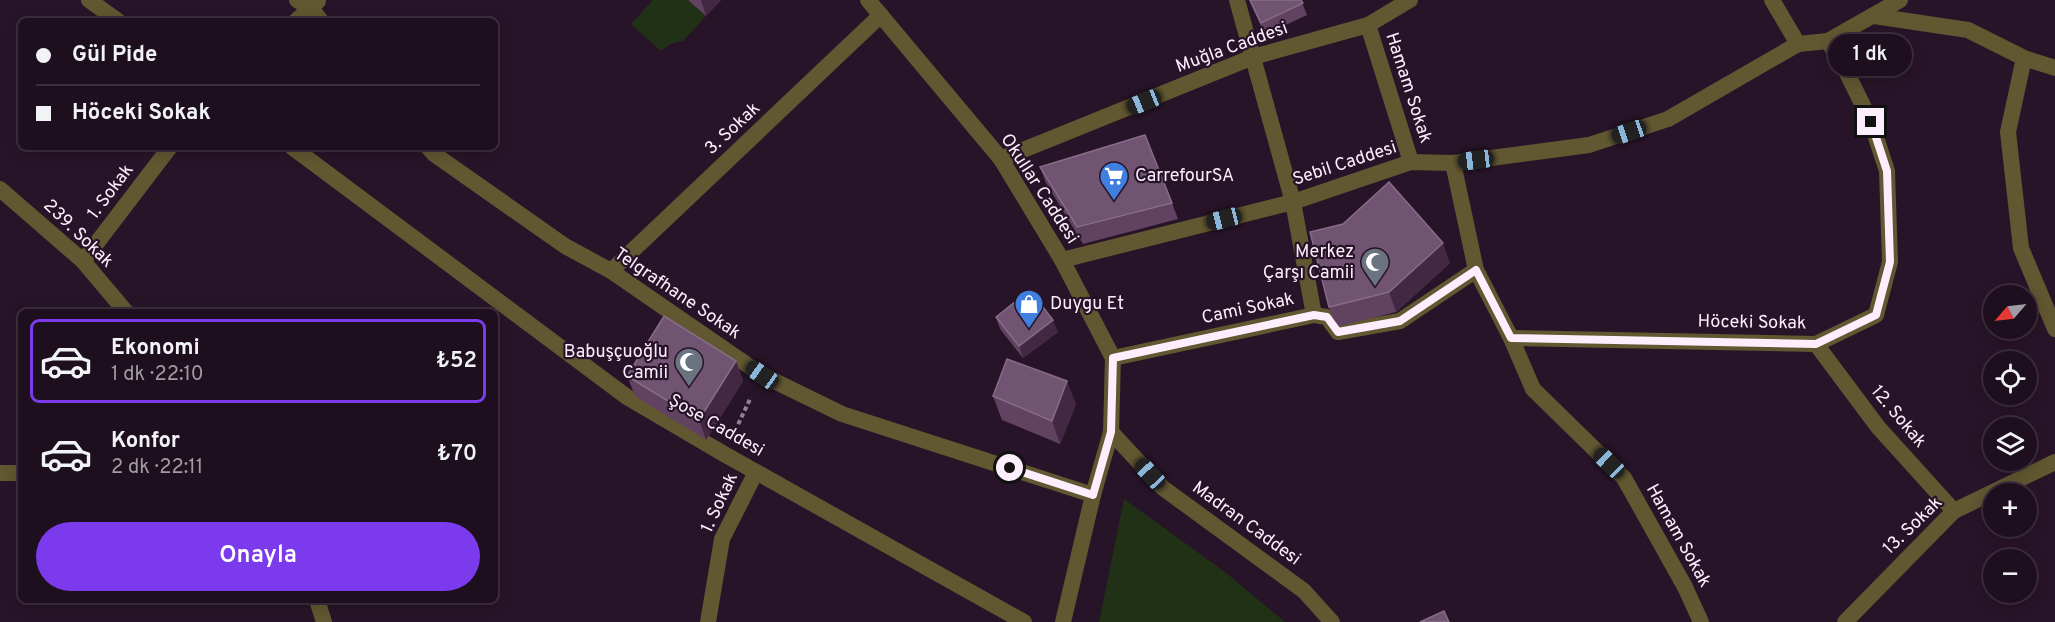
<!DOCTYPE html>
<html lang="tr">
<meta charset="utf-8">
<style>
:root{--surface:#1e0f1e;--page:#261827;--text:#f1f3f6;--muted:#a19ca4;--line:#3c2f3c;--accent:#7c3aed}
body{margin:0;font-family:Overpass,sans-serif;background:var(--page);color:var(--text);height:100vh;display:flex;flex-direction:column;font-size:22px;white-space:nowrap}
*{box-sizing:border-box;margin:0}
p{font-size:20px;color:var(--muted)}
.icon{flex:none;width:33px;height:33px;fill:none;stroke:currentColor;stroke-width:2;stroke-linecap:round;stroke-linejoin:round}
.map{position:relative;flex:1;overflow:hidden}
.side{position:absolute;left:18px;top:309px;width:480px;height:294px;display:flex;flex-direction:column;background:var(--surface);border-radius:9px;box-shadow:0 3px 15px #0003,0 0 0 2px var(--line)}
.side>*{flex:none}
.banner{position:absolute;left:18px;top:18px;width:480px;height:132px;border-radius:9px;box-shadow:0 3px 15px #0003,0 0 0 2px var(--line);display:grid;align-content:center;height:132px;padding:0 18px;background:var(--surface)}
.needle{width:39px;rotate:242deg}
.tools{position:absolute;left:1983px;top:285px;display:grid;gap:12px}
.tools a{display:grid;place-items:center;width:54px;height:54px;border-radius:50%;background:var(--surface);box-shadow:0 3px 15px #0003,0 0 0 2px var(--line);font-size:30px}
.end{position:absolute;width:27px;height:27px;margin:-14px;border:8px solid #fceefc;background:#111;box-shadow:0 0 0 3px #111}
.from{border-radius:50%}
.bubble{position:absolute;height:42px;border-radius:21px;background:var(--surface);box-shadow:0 3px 15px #0003,0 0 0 2px var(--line);font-size:20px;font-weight:600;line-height:42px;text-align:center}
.car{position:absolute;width:18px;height:36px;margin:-18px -9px;border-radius:8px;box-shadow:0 0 4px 2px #0007;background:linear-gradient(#222 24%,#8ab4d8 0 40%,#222 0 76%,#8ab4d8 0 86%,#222 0)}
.banner b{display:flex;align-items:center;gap:21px;height:57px;font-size:22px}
.banner b+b{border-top:2px solid var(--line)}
.banner i{width:15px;height:15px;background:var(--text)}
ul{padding:10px 0 0;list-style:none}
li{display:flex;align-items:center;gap:18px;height:84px;margin:0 12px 9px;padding:0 6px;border:3px solid transparent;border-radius:9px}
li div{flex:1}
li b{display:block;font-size:22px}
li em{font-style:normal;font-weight:600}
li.active{border-color:var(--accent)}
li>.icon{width:54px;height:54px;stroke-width:1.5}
.button{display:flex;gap:12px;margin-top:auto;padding:12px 18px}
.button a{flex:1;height:69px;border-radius:36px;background:var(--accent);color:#fff;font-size:24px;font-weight:600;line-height:69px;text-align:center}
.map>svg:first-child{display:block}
.green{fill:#213116}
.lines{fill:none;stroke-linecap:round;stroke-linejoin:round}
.path{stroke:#918091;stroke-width:4;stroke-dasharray:4.5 3;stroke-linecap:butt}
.minor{stroke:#615731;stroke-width:16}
.tertiary{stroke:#615731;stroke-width:16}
.wall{fill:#614261}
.shaded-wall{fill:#432843}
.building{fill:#715471;stroke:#876c87;stroke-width:1.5}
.route{stroke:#fceefc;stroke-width:8}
.labels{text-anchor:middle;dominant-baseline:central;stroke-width:4.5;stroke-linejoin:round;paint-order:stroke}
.street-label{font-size:18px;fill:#fceefc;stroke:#281428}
.poi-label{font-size:18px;fill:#fceefc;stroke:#281428;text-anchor:start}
</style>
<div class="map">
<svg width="2055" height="622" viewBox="0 0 2055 622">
<rect width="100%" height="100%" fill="#281428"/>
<g class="green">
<polygon points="653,0 688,0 706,16 683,41 670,44 661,51 631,24"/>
<polygon points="1124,499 1225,572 1285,622 1099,622"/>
</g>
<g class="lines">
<polyline class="path" points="735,431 751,397"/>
<g class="minor">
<polyline points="89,0 118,21"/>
<polyline points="297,0 311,8 321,21"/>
<polyline points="1772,0 1798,44"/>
<polyline points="1874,16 1968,30 2024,58 2055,68"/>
<polyline points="296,21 318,1"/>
<polyline points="1368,25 1411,162"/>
<polyline points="2024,58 2008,132 2021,248 2055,329"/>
<polyline points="292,147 627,397 724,454 1024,622"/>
<polyline points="428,147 434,154 565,246 611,271 762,375 842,414 1093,495"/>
<polyline points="1453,163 1476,270 1511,338 1533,389 1624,478 1685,587 1701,622"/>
<polyline points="0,189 83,261 126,312"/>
<polyline points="83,261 170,147"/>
<polyline points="611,271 881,15"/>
<polyline points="1511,338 1816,344 1876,315 1890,262 1887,171 1871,122 1847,73 1828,41"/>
<polyline points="1816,344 1878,427 1954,511"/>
<polyline points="1113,358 1314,315 1327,317 1338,332 1400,321 1476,270"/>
<polyline points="0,473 21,473"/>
<polyline points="317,600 324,622"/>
<polyline points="708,622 722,539 756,472"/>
<polyline points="1845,622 1954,511 2055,462"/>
</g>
<g class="tertiary">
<polyline points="868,0 1001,159 1062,260 1113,358 1111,432 1093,495 1063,622"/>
<polyline points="1237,0 1293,202 1314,315"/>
<polyline points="1001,159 1253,57 1368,25 1410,0"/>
<polyline points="1062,260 1293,202 1411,162 1453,163 1589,145 1668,119 1798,44 1828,41 1900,0"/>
<polyline points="1111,432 1163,488 1304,591 1332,622"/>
</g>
</g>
<g class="wall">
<polygon points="688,0 721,0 706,16"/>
<polygon points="1249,0 1301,0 1307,15 1265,35"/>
<polygon points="1040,167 1172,203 1178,219 1083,244 1046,183"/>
<polygon points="1450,263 1396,312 1336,327 1329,307"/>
<polygon points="996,317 1058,332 1023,358 1000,329"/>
<polygon points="736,361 743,381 706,440 635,396 627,376"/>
<polygon points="993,396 1076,404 1060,444 1002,420"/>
</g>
<g class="shaded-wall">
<polygon points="701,0 721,0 706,16"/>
<polygon points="1443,243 1450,263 1396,312 1389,292"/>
<polygon points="1053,320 1058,332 1023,358 1019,346"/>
<polygon points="736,361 743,381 706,440 699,420"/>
<polygon points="1067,381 1076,404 1060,444 1052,421"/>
</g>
<g class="building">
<polygon points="1250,0 1301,0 1303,3 1261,23"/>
<polygon points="1145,135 1172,203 1077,227 1040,167"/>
<polygon points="1389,182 1443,243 1389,292 1329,307 1310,232 1343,224"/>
<polygon points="1030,290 1053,320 1019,346 996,317"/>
<polygon points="664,316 736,361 699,420 627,376"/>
<polygon points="1007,359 1067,381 1052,421 993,396"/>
<polygon points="1444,611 1449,622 1420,622"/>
</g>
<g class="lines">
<polyline class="route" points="1010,468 1093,495 1111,432 1113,358 1314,315 1327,317 1338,332 1400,321 1476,270 1511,338 1816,344 1876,315 1890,262 1887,171 1871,122"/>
</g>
<defs>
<g id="supermarket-pin" transform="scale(1.5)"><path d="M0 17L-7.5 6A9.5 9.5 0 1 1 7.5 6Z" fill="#3f7fe0" stroke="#281428"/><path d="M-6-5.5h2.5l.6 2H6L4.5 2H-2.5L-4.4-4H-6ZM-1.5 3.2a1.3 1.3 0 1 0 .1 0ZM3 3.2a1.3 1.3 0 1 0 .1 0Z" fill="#fff"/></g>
<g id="mosque-pin" transform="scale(1.5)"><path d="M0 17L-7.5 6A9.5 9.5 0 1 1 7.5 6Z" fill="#6b7280" stroke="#281428"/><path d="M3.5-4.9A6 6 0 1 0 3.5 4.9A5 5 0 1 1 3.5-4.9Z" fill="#fff"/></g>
<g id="shop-pin" transform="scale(1.5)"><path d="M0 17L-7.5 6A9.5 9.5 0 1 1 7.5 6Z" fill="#3f7fe0" stroke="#281428"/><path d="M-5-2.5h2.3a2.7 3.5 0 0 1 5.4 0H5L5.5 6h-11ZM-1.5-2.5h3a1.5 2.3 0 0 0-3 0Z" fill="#fff"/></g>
</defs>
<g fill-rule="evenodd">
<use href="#supermarket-pin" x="1114" y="176"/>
<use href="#mosque-pin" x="1375" y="262"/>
<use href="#shop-pin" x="1029" y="304"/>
<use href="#mosque-pin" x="689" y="362"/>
</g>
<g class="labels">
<g class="street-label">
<text transform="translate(1232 48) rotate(-20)">Muğla Caddesi</text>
<text transform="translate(1408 88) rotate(72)">Hamam Sokak</text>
<text transform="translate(733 129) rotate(-43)">3. Sokak</text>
<text transform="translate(1345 164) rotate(-18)">Sebil Caddesi</text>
<text transform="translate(1039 189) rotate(57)">Okullar Caddesi</text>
<text transform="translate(111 192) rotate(-53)">1. Sokak</text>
<text transform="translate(78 234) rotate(44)">239. Sokak</text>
<text transform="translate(677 294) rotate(34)">Telgrafhane Sokak</text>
<text transform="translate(1248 309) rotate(-12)">Cami Sokak</text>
<text transform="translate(1752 323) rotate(1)">Höceki Sokak</text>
<text transform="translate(1898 417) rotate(50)">12. Sokak</text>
<text transform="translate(716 426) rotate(30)">Şose Caddesi</text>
<text transform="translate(720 503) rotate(-65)">1. Sokak</text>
<text transform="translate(1246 524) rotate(36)">Madran Caddesi</text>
<text transform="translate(1913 526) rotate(-44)">13. Sokak</text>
<text transform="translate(1678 536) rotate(61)">Hamam Sokak</text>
</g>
<g class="poi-label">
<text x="1135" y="176">CarrefourSA</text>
<text x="1354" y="252" text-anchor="end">Merkez<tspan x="1354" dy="21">Çarşı Camii</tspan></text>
<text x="1050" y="304">Duygu Et</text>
<text x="668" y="352" text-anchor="end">Babuşçuoğlu<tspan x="668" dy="21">Camii</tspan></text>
</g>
</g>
</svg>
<div class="tools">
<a><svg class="needle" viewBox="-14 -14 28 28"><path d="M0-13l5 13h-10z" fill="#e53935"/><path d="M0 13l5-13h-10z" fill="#a19ca4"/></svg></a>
<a><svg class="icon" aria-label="locate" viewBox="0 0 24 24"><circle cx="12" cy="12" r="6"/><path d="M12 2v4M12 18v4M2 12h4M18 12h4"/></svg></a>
<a><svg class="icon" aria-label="layers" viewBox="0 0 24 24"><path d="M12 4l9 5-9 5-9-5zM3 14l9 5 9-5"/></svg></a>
<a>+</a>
<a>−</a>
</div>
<i class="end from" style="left:1010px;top:468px"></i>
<i class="end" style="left:1871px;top:122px"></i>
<div class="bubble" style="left:1828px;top:34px;width:84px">1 dk</div>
<i class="car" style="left:1144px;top:102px;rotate:248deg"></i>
<i class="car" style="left:1629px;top:132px;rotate:251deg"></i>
<i class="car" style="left:1476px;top:160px;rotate:263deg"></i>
<i class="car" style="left:1224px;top:219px;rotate:256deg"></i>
<i class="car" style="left:762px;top:375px;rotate:305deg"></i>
<i class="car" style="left:1609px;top:463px;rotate:314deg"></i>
<i class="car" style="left:1150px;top:474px;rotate:317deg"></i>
<div class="banner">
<b><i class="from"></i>Gül Pide</b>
<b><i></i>Höceki Sokak</b>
</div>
<section class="side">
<ul>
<li class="active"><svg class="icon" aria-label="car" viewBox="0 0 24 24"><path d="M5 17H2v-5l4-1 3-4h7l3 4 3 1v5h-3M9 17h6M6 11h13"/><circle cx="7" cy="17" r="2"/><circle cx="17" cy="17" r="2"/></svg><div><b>Ekonomi</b><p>1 dk · 22:10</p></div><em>₺52</em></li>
<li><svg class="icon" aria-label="car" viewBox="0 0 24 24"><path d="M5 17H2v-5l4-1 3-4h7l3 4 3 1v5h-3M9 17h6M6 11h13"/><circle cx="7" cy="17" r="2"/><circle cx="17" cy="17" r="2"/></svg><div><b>Konfor</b><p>2 dk · 22:11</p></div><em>₺70</em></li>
</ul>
<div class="button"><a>Onayla</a></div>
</section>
</div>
